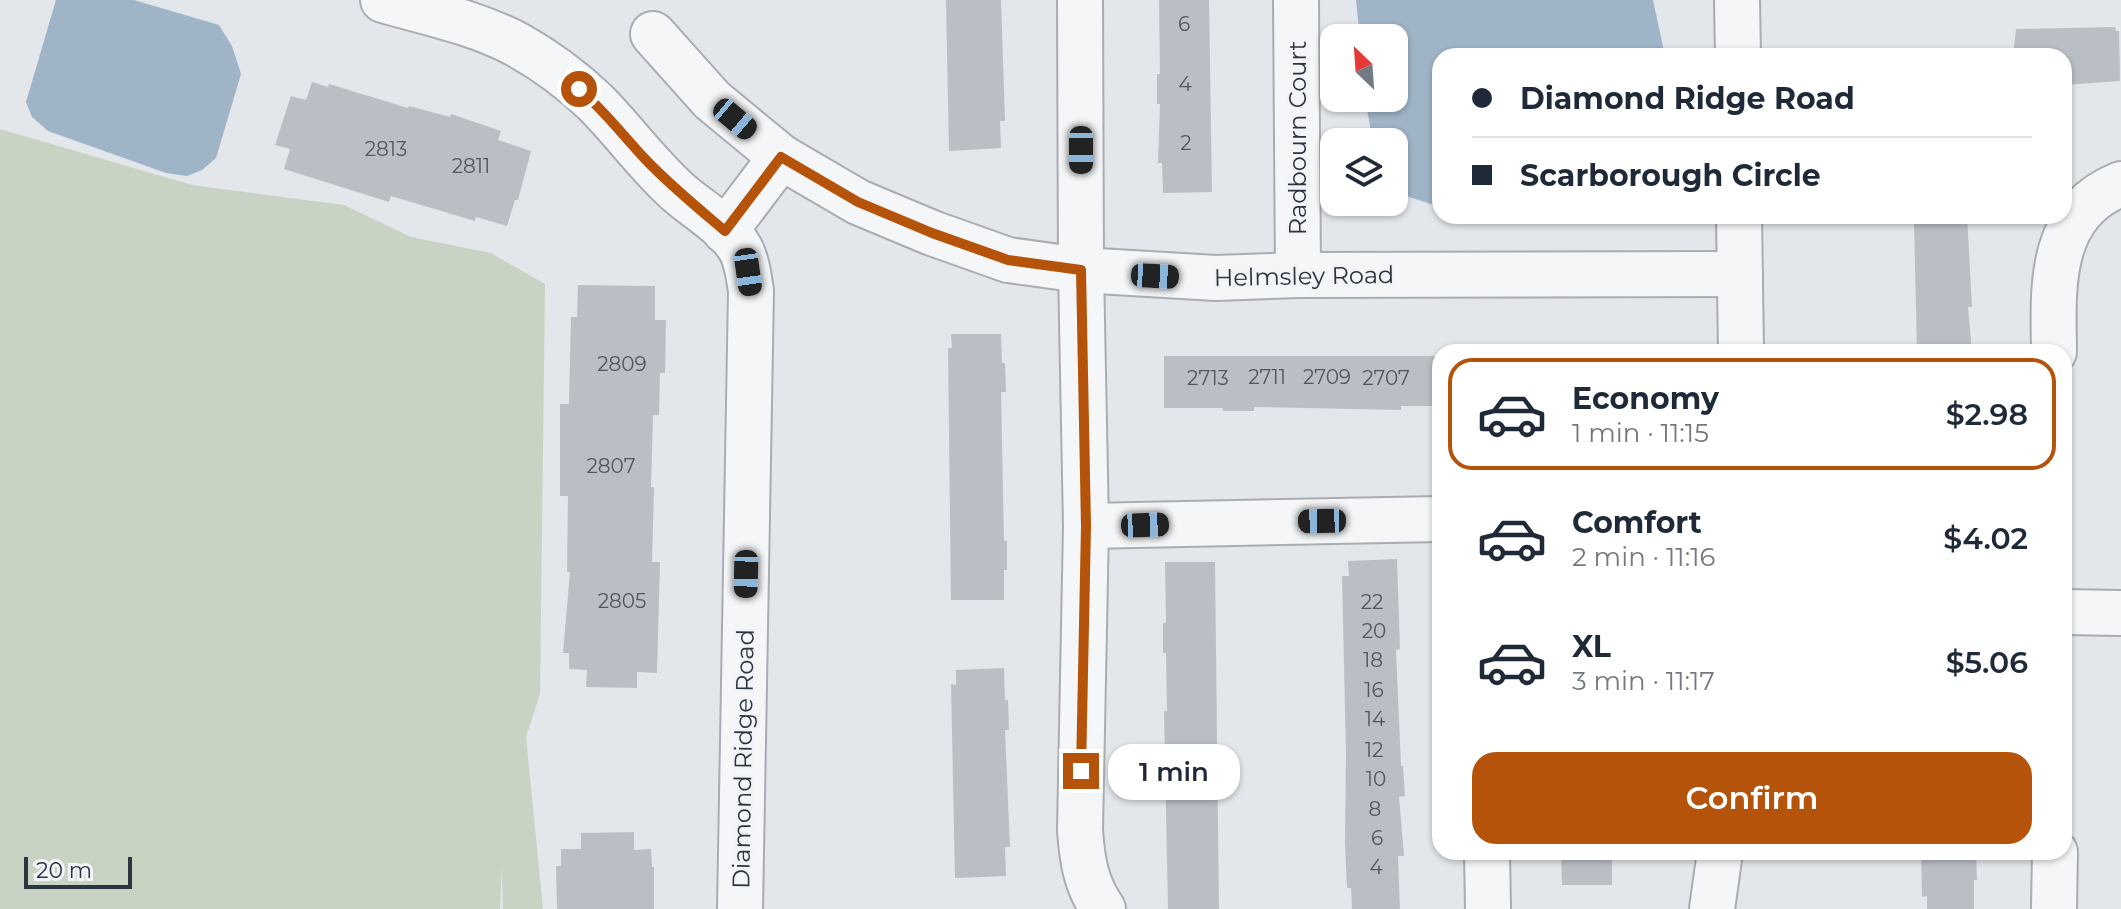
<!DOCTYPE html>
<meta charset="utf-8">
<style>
:root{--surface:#fff;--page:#f6f6f7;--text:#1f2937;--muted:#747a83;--line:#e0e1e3;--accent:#b45309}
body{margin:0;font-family:Montserrat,sans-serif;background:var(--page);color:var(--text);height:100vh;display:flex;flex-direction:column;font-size:30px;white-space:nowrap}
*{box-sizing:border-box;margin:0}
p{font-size:26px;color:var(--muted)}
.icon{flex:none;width:44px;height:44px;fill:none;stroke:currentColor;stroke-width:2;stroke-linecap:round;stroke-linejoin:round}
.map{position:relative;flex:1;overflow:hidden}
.details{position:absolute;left:1432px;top:344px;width:640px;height:516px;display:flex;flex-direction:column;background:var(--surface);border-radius:24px;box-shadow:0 2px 6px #0004}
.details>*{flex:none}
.top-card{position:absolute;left:1432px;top:48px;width:640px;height:176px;border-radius:24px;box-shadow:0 2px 6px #0004;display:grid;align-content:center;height:176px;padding:0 40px;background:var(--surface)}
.needle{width:52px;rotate:335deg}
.fabs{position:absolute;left:1320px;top:24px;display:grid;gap:16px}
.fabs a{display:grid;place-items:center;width:88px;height:88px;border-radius:16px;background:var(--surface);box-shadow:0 2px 6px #0004;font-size:40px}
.scale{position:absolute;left:24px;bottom:20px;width:108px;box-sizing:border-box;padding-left:8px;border:4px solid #2c3441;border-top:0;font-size:22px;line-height:28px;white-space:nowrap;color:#2c3441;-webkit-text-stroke:6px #f2f4f7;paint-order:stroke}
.end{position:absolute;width:36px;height:36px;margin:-18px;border:10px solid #b45309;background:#fff;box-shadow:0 0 0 4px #fff}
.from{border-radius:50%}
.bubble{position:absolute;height:56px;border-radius:24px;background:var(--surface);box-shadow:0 2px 6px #0004;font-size:26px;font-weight:600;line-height:56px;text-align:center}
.car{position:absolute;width:24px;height:48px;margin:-24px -12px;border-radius:10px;box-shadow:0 0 6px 2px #0007;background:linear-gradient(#222 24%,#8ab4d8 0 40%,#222 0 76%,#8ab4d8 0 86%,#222 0)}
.top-card b{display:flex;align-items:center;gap:28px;height:76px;font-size:30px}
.top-card b+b{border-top:2px solid var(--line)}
.top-card i{width:20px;height:20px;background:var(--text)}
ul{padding:14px 0 0;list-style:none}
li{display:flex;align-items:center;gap:24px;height:112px;margin:0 16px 12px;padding:0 24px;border:4px solid transparent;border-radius:24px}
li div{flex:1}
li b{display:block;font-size:30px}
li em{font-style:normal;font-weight:600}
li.on{border-color:var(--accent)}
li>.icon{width:72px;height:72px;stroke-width:1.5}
.button{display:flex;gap:16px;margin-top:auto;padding:16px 40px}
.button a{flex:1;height:92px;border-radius:24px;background:var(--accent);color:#fff;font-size:32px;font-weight:600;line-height:92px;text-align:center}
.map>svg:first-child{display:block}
.green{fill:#c8d3c4}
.water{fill:#a0b4c7}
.building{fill:#babfc6}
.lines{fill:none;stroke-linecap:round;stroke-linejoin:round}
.minor-casing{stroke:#a8adb4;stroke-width:48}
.minor{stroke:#f5f6f8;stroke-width:44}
.route{stroke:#b45309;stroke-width:10}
.labels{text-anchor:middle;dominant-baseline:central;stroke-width:6;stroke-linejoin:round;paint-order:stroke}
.number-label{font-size:20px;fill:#505762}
.street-label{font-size:24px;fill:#2c3441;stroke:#f2f4f7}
</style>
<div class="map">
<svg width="2121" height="909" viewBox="0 0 2121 909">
<rect width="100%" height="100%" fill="#e3e6ea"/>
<polygon class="green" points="0,129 192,185 344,205 411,237 491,253 545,284 540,694 526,737 543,909 503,909 502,866 500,909 0,909"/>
<g class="water">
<polygon points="56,0 134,0 219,25 232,46 241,74 216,158 202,170 187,176 166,173 48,131 32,117 26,102"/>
<polygon points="1356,0 1653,0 1665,56 1440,56 1440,207 1406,196 1394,182 1394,142 1373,142 1365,98 1394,98 1394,38 1360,38"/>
</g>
<g class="building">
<polygon points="946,0 1001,0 1005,121 1000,121 1001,148 949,151"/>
<polygon points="1159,0 1209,0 1212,192 1163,193 1162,163 1158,163 1160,104 1157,104 1157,74 1160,74"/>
<polygon points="2115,27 2116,31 2119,31 2120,81 2064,85 2064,56 2013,56 2016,29"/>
<polygon points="312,82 328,87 329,84 408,108 409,106 450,117 451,114 501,131 498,140 531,151 518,200 515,200 507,226 476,217 475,221 391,196 389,202 284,169 290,149 275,145 291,96 306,100"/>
<polygon points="1920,216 1967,216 1972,307 1968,307 1972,352 1917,352 1914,222 1920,222"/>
<polygon points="578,285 655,286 655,320 666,320 665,373 660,373 659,415 653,415 651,487 654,487 652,562 660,562 657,673 637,672 637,688 586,687 587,670 569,669 569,653 563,653 570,572 567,572 568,496 560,496 560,404 569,404 571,317 577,317"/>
<polygon points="951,334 1001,334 1002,363 1005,363 1006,392 1001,392 1004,541 1007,541 1007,570 1004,570 1004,600 951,600 948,348 952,348"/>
<polygon points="1164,356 1440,356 1440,406 1401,406 1401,410 1254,407 1254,411 1223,411 1223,408 1164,408"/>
<polygon points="1397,559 1400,649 1396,650 1401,766 1403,766 1405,796 1399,797 1404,856 1398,856 1400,909 1352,909 1351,888 1347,888 1345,843 1346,753 1342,576 1349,576 1348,561"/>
<polygon points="1165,562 1215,562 1219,909 1168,909 1164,711 1167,711 1166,653 1163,653 1163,623 1166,623"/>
<polygon points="1004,668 1005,700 1008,700 1009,730 1005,730 1010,847 1005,847 1006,876 955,878 951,684 956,685 956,670"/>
<polygon points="634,832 634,850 651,849 652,867 654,867 654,909 557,909 556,866 561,866 561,849 581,849 581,833"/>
<polygon points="1561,852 1612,852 1612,885 1562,885"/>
<polygon points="1927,852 1976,852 1977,880 1974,880 1974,909 1927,909 1927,896 1922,897 1921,854 1928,854"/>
</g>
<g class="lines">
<g class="minor-casing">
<g id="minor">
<path d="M383 0C428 13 474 22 516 44 543 59 572 80 595 102 624 131 647 164 678 192 698 210 727 225 741 250 747 262 749 278 751 291L740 909"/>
<path d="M1080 0 1081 270 1086 526 1080 830C1082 860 1086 885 1103 909"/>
<polyline points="1296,0 1298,275"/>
<polyline points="1737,0 1738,56"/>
<polyline points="653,34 712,100 781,157 858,202 932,233 1008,260 1081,270 1216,278 1298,275 1740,274"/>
<polyline points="1739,216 1741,352"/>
<polyline points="725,231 781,157"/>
<path d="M2054 352C2053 287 2048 213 2121 184"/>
<polyline points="1086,526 1440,519"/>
<polyline points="2064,612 2121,613"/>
<polyline points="1487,852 1488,909"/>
<polyline points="1712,909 1720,852"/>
<polyline points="2054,909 2055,852"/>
</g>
</g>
<use href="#minor" class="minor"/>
</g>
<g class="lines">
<path class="route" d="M579 89C604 110 624 137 647 161 671 186 698 208 725 231L781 157 858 202 932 233 1008 260 1081 270 1086 526 1081 771"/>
</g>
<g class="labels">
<g class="number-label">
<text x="1184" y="24">6</text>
<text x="1185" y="84">4</text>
<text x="1186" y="143">2</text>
<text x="386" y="149">2813</text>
<text x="471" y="166">2811</text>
<text x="622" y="364">2809</text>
<text x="1267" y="377">2711</text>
<text x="1327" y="377">2709</text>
<text x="1208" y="378">2713</text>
<text x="1386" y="378">2707</text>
<text x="611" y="466">2807</text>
<text x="622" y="601">2805</text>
<text x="1372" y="602">22</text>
<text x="1374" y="631">20</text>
<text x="1373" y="660">18</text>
<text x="1374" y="690">16</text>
<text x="1375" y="719">14</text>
<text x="1374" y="750">12</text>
<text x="1376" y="779">10</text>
<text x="1375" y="809">8</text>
<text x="1377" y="838">6</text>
<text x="1376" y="867">4</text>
</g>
<g class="street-label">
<text transform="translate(1297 138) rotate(-90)">Radbourn Court</text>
<text transform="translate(1304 276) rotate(-1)">Helmsley Road</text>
<text transform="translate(743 759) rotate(-89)">Diamond Ridge Road</text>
</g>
</g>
</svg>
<div class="fabs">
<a><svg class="needle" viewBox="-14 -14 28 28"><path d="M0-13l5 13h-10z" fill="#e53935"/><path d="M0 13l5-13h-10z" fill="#747a83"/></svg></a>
<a><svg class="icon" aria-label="layers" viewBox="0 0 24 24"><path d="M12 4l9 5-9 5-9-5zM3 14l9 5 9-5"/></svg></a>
</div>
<div class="scale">20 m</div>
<i class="end from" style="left:579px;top:89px"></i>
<i class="end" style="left:1081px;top:771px"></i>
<div class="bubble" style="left:1108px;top:744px;width:132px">1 min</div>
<i class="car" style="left:735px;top:119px;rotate:130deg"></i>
<i class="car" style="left:1081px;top:150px;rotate:180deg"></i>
<i class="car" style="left:748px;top:272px;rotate:172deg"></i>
<i class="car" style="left:1155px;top:276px;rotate:93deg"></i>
<i class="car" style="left:1322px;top:521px;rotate:269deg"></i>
<i class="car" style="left:1145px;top:525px;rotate:88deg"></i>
<i class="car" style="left:746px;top:574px;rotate:181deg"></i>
<div class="top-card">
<b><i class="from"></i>Diamond Ridge Road</b>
<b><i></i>Scarborough Circle</b>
</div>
<section class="details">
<ul>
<li class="on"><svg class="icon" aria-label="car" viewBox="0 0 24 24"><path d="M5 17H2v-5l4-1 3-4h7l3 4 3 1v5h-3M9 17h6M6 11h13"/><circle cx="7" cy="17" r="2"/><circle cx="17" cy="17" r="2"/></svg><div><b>Economy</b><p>1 min · 11:15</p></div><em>$2.98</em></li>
<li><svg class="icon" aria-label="car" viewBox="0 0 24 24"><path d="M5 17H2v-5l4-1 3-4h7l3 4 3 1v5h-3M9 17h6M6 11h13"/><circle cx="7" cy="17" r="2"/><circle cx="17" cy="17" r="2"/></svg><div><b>Comfort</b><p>2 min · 11:16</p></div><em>$4.02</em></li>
<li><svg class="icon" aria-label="car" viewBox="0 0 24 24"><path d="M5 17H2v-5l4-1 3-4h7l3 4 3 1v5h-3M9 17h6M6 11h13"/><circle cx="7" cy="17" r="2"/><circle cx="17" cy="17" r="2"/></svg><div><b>XL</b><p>3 min · 11:17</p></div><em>$5.06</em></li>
</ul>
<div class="button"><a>Confirm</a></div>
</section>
</div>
